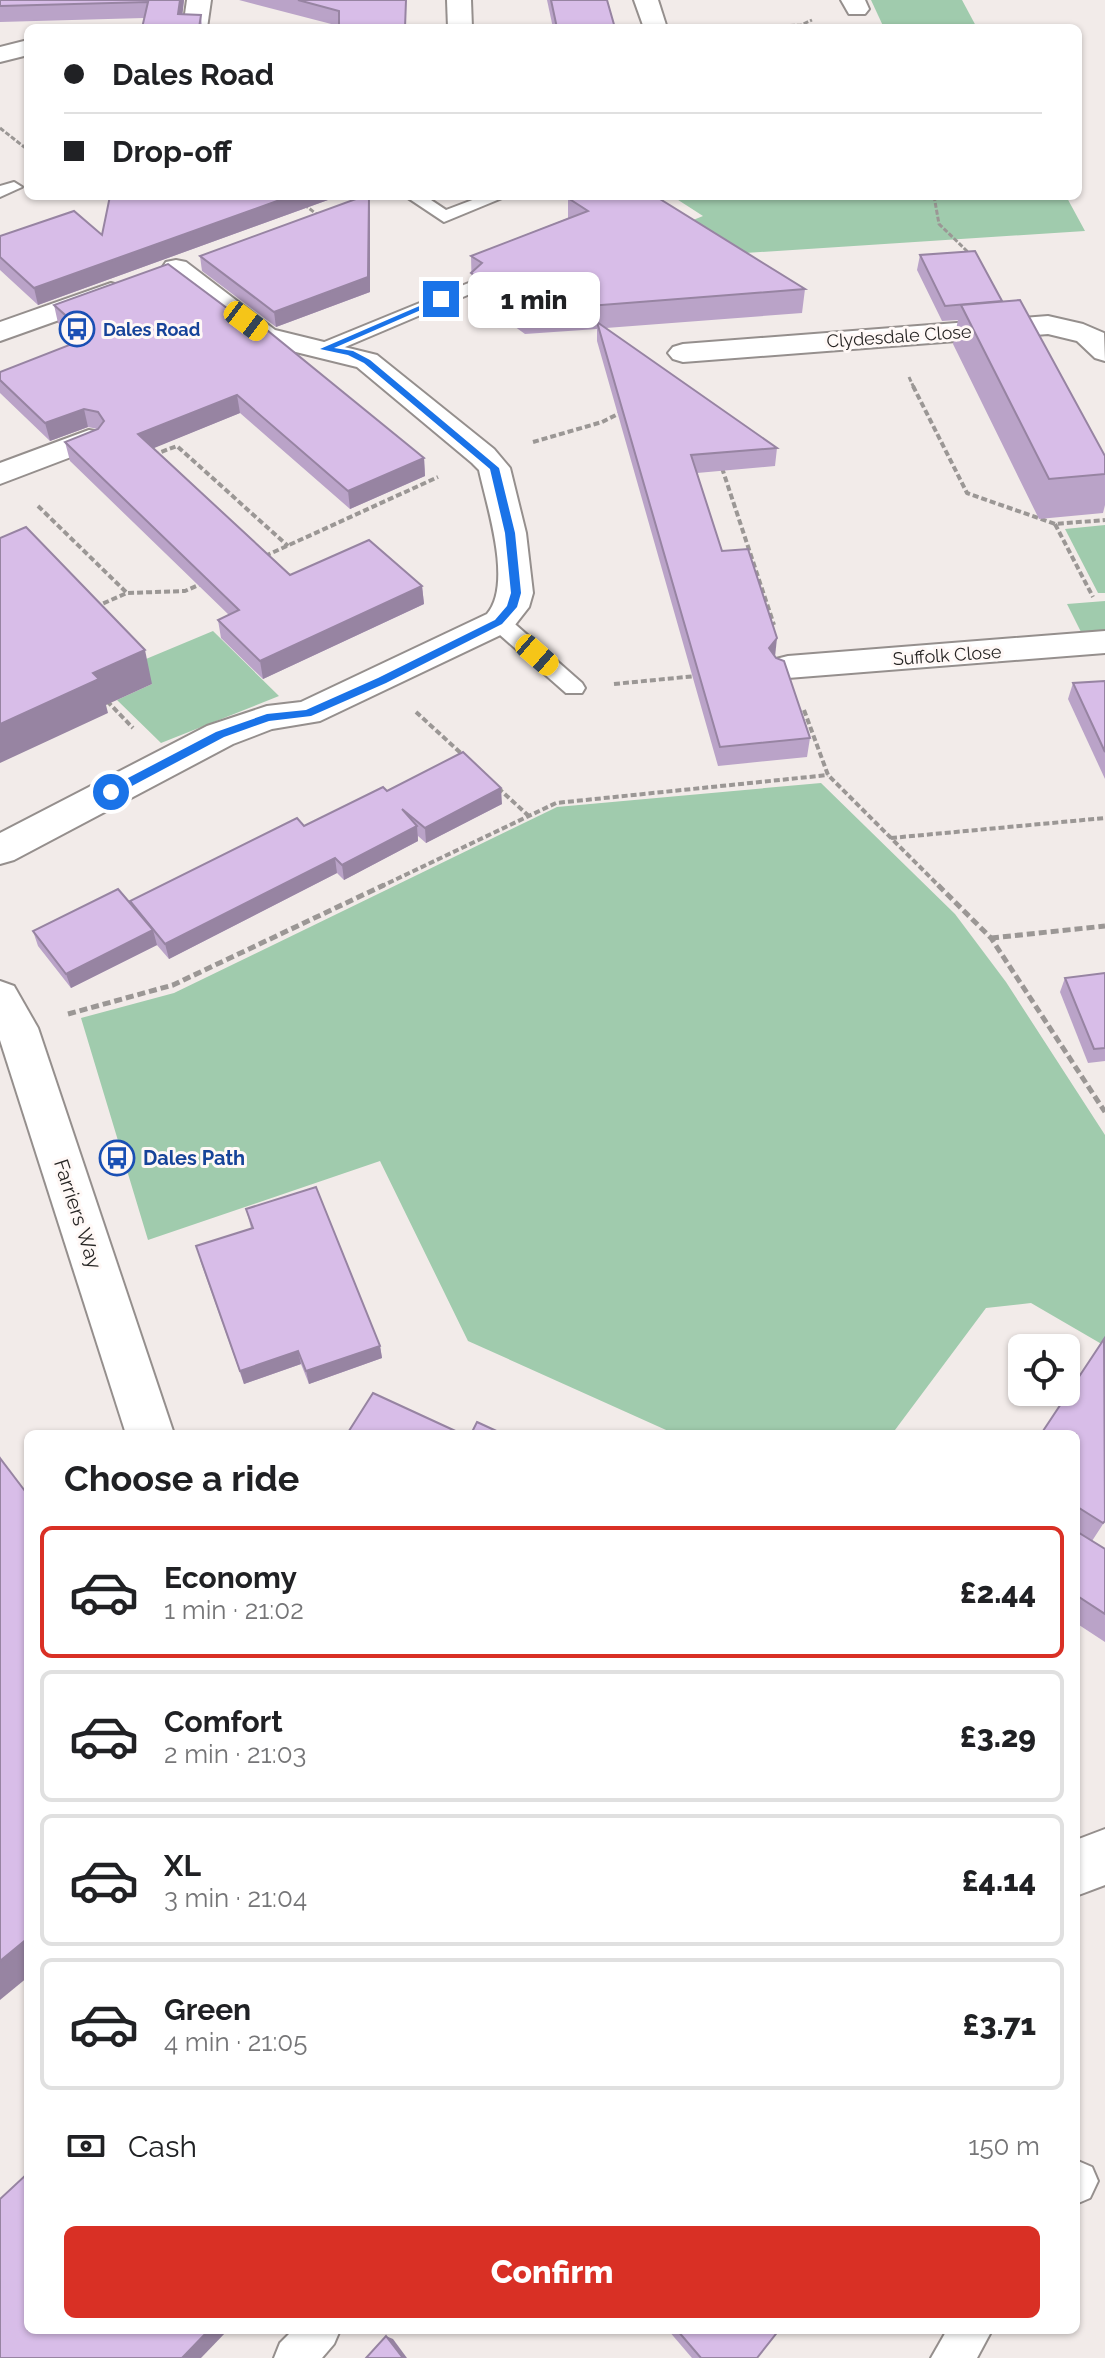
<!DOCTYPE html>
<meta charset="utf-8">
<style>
:root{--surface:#fff;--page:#f2f2f2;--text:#202124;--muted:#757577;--line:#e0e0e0;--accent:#d93025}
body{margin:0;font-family:Raleway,sans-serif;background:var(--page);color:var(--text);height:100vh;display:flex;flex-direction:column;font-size:30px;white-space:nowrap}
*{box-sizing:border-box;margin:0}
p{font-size:26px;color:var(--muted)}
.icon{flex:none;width:44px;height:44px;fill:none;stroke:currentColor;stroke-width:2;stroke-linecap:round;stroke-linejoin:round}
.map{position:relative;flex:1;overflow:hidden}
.drawer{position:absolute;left:24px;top:1430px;width:1056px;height:904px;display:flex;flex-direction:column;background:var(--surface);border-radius:12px;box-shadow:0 2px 6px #0004}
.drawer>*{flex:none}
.guide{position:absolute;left:24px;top:24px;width:1058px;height:176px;border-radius:12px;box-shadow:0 2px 6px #0004;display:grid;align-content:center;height:176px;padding:0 40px;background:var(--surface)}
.fabs{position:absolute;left:1008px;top:1334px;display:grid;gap:16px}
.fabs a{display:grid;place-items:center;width:72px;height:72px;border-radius:12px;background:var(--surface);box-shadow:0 2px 6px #0004;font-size:40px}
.end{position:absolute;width:36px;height:36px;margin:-18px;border:10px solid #1a73e8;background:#fff;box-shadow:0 0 0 4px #fff}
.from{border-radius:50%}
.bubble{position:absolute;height:56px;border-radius:12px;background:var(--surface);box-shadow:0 2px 6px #0004;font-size:26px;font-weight:800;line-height:56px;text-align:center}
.car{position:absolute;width:24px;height:48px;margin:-24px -12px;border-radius:10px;box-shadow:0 0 6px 2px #0007;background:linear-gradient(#f5c518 24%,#345 0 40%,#f5c518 0 76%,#345 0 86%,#f5c518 0)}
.guide b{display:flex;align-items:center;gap:28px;height:76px;font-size:30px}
.guide b+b{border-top:2px solid var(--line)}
.guide i{width:20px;height:20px;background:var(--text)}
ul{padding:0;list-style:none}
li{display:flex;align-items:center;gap:24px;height:132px;margin:0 16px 12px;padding:0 24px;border:4px solid var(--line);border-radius:12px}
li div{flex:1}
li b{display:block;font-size:30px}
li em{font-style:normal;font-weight:800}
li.selected{border-color:var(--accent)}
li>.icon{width:72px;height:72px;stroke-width:1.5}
h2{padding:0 40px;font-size:36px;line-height:96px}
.pay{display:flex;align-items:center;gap:20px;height:88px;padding:0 40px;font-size:30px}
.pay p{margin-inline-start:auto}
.cta{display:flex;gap:16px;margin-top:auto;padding:16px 40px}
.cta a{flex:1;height:92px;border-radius:12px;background:var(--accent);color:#fff;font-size:32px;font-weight:800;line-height:92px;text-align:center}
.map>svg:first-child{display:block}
.green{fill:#a0cbad}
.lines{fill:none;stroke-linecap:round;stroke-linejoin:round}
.service-casing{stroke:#958f8d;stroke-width:4}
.minor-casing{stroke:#958f8d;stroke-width:4}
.path-far2{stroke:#9b9795;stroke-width:3;stroke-dasharray:5 2;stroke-linecap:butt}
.path-far1{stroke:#9b9795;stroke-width:4;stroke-dasharray:6 3;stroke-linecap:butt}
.path{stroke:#9b9795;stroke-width:5;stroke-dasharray:8 4;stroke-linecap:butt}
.service{fill:#fff;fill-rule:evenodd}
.minor{fill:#fff;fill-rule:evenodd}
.wall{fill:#baa3c8}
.shaded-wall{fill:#9784a2}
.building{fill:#d8bde8;stroke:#9784a2;stroke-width:2}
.route{fill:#1a73e8}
.labels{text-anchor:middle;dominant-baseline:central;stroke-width:6;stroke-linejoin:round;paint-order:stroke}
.far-transit-label{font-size:18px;font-weight:bold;fill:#164399;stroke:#fff8f6;text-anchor:start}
.far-street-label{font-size:18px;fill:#282625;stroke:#fff8f6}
.transit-label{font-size:20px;font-weight:bold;fill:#164399;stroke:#fff8f6;text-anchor:start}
.street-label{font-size:20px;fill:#282625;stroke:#fff8f6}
</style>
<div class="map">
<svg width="1105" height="2358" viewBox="0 0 1105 2358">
<rect width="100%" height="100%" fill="#f2ebe9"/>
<g class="green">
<polygon points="871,0 962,0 977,28 884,28"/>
<polygon points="672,196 1066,196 1085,231 684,257 654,236 703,216"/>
<polygon points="1105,525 1105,593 1098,593 1065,529"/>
<polygon points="1105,601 1105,630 1081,632 1067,604"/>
<polygon points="213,631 279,696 161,743 117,700 152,684 134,664"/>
<polygon points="821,783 955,914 1006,982 1105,1135 1105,1346 1031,1303 986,1308 892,1434 675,1434 468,1341 380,1161 148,1240 81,1018 174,993 557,807"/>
</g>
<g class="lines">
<g class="service-casing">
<g id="service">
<polygon points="14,182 22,187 0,197 0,186"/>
<polygon points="405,196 425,196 446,210 483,196 507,196 444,222"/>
<polygon points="471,282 480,287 477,291 331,353 317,353 315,349 317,345"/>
<polygon points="499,615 507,617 582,683 585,688 582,693 566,693 491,627 488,622 491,617"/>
<polygon points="1078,2161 1092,2167 1098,2181 1090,2198 1076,2204"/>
<polygon points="293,2330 340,2330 334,2344 322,2358 274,2358 280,2343"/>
<polygon points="947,2330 992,2330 977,2358 931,2358"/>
</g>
</g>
<g class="minor-casing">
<g id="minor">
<polygon points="187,0 211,0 207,28 183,28"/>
<polygon points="447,0 471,0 472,28 448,28"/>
<polygon points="634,0 658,0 666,25 664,28 644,28"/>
<polygon points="841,0 865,0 869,9 865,14 849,14"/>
<polygon points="28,40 28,55 0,62 0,47"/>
<path d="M176 260 186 262 275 330 377 355 494 449 510 468 526 533 533 593 529 607 511 630 320 721 272 729 233 744 14 860 0 864V833L207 726 267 706 301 702 487 614C513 584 487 507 479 470L472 463 357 367 255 342 166 274 162 268 166 262Z"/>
<polygon points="111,283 121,286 125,292 121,298 0,341 0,322"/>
<polygon points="1048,316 1083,324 1104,333 1105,361 1095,358 1077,341 1048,334 683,362 673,359 668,353 673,347 683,344"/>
<polygon points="89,430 100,432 105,439 100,446 0,484 0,463"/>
<polygon points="1105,631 1105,653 788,678 776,675 770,667 776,659 788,656"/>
<polygon points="0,981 14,986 38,1028 174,1434 126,1434 0,1040"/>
<polygon points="1105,1829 1105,1885 1076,1896 1076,1840"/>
</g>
</g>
<g class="path-far2">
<polyline points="734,28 801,25 812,20"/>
<polyline points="0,128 28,150"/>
<polyline points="293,196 319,216"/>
<polyline points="934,196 939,224 970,254"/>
<polyline points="909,377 914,388"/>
</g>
<g class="path-far1">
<polyline points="913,386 967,493 1055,524 1105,520"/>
<polyline points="533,442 602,422 622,412"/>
<polyline points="153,455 177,446 288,546"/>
<polyline points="722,468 774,625"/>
<polyline points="38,506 127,593"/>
<polyline points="1055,524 1093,597"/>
<polyline points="265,556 438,477"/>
<polyline points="95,607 127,593 185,591 201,584"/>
<polyline points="614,684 696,676"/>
<polyline points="107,701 133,728"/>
<polyline points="804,710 828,775 940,887"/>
<polyline points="416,712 464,756"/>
<polyline points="498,788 530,817"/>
<polyline points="891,838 1105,818"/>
<polyline points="380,887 556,803 828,775"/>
</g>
<g class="path">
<polyline points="938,885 991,938 1105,1112"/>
<polyline points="991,938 1105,926"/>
<polyline points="68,1014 173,985 384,885"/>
</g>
<use href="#service" class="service"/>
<use href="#minor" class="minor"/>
</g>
<g class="wall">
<polygon points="0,0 184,0 182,14 201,15 202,28 142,28 144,18 0,22"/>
<polygon points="239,0 407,0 339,26"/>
<polygon points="547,0 607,0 615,28 553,28"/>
<polygon points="110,196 339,196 38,305 0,270 0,236 102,235"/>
<polygon points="369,196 370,210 370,292 276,327 202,271 200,256"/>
<polygon points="568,198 805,289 802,313 606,328 777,448 775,466 697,473 722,551 775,656 810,738 807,757 718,766 597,341 597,329 525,334 472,296 471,256 568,218"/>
<polygon points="920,255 1002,302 1105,456 1105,505 1103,513 1039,519 953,344 958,320 942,321 917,270"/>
<polygon points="54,305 424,458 425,476 350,509 240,413 153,448 290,575 422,586 424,604 263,679 221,638 218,620 229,615 70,461 65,442 98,429 88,427 50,441 0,393 0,372 79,342 58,323"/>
<polygon points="1105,681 1105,779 1068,699 1073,683"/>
<polygon points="387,791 502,804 426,843 418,836 418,841 344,880 337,873 169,959 156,944 157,945 71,988 38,946 33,931 131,904 130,901"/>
<polygon points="1105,973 1105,1061 1088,1063 1060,992 1065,978"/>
<polygon points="246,1209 380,1346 382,1358 309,1384 301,1364 244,1384 200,1260 251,1228"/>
<polygon points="1076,1434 1105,1521 1092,1541 1105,1549 1105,1642 1076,1623"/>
<polygon points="668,2330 779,2330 757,2358 692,2358"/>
</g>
<g class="shaded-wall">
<polygon points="180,0 184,0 181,28 178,14"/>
<polygon points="291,196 339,196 38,305 34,288"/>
<polygon points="369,196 370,210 370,292 276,327 274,312"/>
<polygon points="237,395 240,413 142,453 138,434"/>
<polygon points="84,409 88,427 50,441 45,423"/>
<polygon points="424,458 425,476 350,509 348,491"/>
<polygon points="422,586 424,604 263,679 260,661"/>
<polygon points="777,638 775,657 769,648"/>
<polygon points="145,650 152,684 106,705 108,713 0,763 0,724 93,673"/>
<polygon points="501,788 502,804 426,843 425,828"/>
<polygon points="417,826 418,841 344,880 342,865"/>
<polygon points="335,858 337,873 169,959 165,944"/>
<polygon points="153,930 157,945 71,988 66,974"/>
<polygon points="380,1346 382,1358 309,1384 306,1371"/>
<polygon points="298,1351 301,1364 244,1384 240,1371"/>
<polygon points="28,1938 28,1977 0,2000 0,1961"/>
<polygon points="209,2330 228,2330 201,2358 182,2358"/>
<polygon points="386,2336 393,2339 407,2358 403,2358"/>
</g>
<g class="building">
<polygon points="0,0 180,0 178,14 201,15 199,28 142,28 148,2 0,6"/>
<polygon points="298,0 406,0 405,28 339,28 339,11"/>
<polygon points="551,0 607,0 615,28 557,28"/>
<polygon points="110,196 291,196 34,288 0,257 0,236 74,211 102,235"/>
<polygon points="364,196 369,196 368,277 274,312 200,256"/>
<polygon points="574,196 655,196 805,289 525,311 471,273 482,263 471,256 588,211 568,198"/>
<polygon points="975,251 1002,301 945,306 920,255"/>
<polygon points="168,264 251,326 268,331 424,458 348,491 237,395 138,434 290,575 369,540 422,586 260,661 218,620 239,610 65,442 98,429 104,421 98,412 84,409 45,423 0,380 0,372 90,337 54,305"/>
<polygon points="1020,300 1105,456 1105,474 1049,479 961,305"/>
<polygon points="597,322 777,448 691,455 722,551 748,549 777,638 769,648 776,658 784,661 810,738 720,747"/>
<polygon points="26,527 145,650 93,673 99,679 0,724 0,538"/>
<polygon points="1105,681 1105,752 1073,683"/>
<polygon points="463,752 501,788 425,828 402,809 417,826 342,865 335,858 165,944 130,901 297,818 304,826 383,787 387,791"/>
<polygon points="118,889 153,930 66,974 33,931"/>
<polygon points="1105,973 1105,1048 1094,1049 1065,978"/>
<polygon points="316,1187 380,1346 306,1371 298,1351 240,1371 196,1246 253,1228 246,1209"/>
<polygon points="1104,1339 1105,1521 1103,1523 1076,1506 1076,1434 1041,1434"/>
<polygon points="373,1393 462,1434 347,1434"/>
<polygon points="477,1422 503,1434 471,1434"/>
<polygon points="0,1458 28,1495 28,1938 0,1961"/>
<polygon points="1076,1531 1105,1549 1105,1614 1076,1595"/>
<polygon points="28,2173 28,2330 209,2330 182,2358 0,2358 0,2199"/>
<polygon points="677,2330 779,2330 757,2358 701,2358"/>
<polygon points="386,2336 403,2358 366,2358"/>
</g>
<polygon class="route" points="438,298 446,299 334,348 353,351 370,360 499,468 515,533 521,593 517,607 502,624 386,683 311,716 269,721 224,737 115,795 107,795 107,789 216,732 267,714 306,710 378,678 495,620 507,606 511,593 505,533 490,469 364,363 348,355 320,349"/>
<defs>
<g id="bus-ring" transform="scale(1.8)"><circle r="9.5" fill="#fff8f6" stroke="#1a4fb4" stroke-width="1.5"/><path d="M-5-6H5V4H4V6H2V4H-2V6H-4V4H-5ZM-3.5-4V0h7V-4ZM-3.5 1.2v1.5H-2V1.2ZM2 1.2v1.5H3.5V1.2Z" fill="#1a4fb4"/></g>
</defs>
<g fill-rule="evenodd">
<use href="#bus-ring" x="77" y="329"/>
<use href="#bus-ring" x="117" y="1158"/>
</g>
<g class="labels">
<g class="far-transit-label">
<text x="103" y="329">Dales Road</text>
</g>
<g class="far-street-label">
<text transform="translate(899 336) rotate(-4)">Clydesdale Close</text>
<text transform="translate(947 655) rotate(-4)">Suffolk Close</text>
</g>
<g class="transit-label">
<text x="143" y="1158">Dales Path</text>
</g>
<g class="street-label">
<text transform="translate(78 1214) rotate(72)">Farriers Way</text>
</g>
</g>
</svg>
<div class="fabs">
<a><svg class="icon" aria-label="locate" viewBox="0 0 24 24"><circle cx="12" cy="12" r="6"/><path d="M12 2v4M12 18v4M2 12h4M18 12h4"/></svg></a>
</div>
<i class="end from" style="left:111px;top:792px"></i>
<i class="end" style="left:441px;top:299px"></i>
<div class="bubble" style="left:468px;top:272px;width:132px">1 min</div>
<i class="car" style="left:246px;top:321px;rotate:127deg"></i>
<i class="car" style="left:537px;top:655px;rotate:131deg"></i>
<div class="guide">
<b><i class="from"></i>Dales Road</b>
<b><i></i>Drop-off</b>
</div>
<section class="drawer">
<h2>Choose a ride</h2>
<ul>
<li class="selected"><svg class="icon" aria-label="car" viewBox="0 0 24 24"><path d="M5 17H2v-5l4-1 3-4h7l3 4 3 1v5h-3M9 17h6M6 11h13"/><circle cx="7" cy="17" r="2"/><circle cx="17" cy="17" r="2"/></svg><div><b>Economy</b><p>1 min · 21:02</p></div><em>£2.44</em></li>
<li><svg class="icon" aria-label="car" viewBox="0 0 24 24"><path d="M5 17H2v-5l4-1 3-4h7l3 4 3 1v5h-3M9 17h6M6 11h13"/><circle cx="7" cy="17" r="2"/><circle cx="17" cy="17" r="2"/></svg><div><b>Comfort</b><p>2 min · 21:03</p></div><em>£3.29</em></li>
<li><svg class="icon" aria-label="car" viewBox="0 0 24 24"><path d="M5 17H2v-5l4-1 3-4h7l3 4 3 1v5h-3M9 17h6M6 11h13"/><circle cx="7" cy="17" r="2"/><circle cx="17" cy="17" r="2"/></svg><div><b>XL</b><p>3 min · 21:04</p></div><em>£4.14</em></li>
<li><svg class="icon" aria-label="car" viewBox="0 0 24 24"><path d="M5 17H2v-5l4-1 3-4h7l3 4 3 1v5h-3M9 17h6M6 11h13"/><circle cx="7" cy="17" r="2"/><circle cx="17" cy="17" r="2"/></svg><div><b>Green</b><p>4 min · 21:05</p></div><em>£3.71</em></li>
</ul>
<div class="pay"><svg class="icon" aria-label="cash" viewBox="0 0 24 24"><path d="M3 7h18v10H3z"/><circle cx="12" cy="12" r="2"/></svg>Cash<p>150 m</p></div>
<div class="cta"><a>Confirm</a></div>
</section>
</div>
